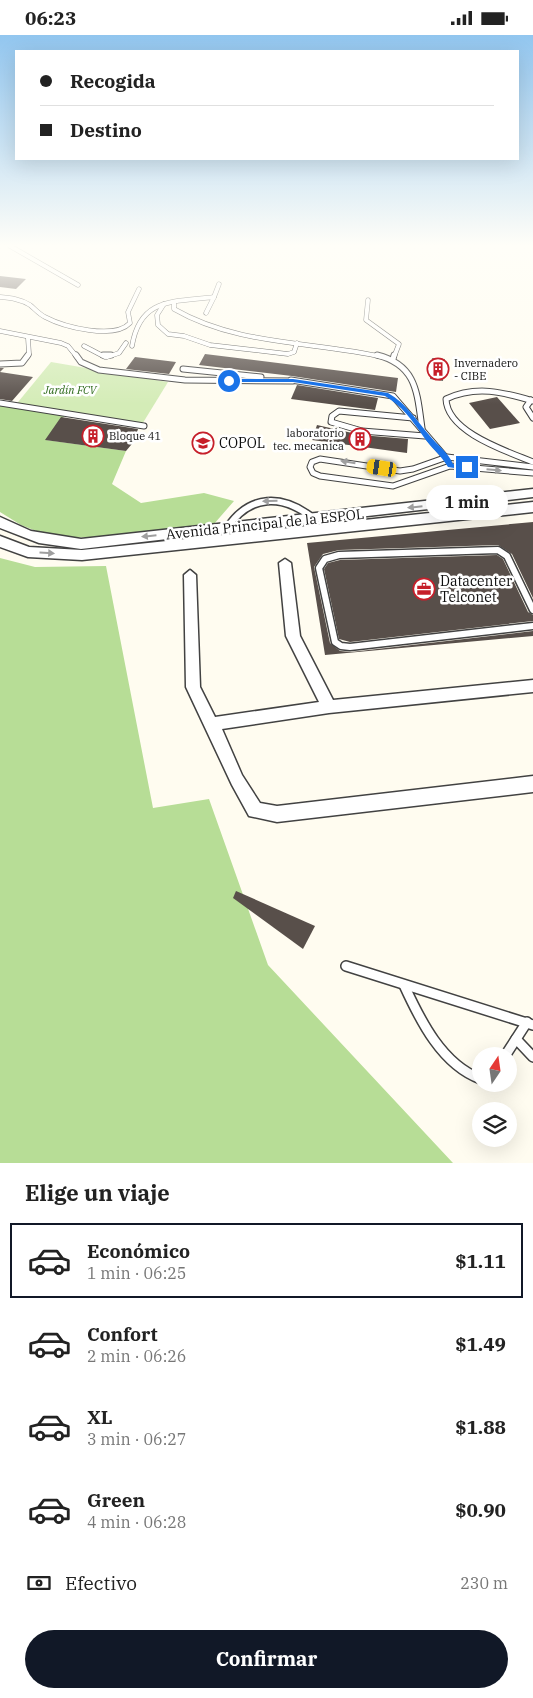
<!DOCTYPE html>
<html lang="es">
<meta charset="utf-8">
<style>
:root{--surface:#fff;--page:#f2f2f2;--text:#222;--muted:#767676;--line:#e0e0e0;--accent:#111827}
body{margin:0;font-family:"IBM Plex Serif",serif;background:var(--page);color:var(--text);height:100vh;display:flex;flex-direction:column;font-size:19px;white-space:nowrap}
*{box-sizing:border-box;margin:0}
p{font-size:16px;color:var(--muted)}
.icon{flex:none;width:28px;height:28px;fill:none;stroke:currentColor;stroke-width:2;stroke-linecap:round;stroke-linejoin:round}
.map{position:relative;height:1128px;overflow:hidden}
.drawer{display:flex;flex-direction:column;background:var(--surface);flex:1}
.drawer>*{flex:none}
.hud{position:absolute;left:15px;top:15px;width:504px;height:110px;border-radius:0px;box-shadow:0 5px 20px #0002;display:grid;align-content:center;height:110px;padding:0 25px;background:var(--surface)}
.needle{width:32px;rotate:13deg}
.controls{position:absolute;left:472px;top:1012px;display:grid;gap:10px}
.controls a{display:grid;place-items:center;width:45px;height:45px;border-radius:50%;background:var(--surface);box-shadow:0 5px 20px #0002;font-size:25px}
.end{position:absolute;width:22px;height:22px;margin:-11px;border:6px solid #1a73e8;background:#fff;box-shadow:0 0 0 2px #fff}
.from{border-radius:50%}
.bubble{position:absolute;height:35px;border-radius:18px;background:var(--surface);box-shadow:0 5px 20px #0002;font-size:16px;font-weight:800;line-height:35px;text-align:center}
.car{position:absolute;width:15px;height:30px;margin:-15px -8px;border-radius:6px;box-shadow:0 0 4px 1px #0007;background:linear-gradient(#f5c518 24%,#345 0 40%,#f5c518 0 76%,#345 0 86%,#f5c518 0)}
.hud b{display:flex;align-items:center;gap:18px;height:48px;font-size:19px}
.hud b+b{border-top:1px solid var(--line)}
.hud i{width:12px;height:12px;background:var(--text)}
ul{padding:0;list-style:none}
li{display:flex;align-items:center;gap:15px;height:75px;margin:0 10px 8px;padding:0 15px;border:2px solid transparent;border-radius:0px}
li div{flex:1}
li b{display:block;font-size:19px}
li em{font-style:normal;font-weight:800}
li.selected{border-color:var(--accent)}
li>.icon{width:45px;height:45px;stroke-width:1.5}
h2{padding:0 25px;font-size:22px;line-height:60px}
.pay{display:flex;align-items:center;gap:12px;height:55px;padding:0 25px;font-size:19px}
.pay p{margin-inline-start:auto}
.button{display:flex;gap:10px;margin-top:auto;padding:10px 25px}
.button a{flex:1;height:58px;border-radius:30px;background:var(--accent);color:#fff;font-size:20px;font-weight:800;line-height:58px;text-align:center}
.status{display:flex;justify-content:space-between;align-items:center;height:35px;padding:0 25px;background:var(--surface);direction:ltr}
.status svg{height:14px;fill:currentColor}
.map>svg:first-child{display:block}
.green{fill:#d4ecb7}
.forest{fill:#b7dd96}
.building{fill:#584f4a}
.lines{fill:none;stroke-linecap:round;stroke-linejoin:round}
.service-far3-casing{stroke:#424242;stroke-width:5}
.service-far2-casing{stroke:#424242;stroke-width:7}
.service-far1-casing{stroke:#424242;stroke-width:9}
.service-casing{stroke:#424242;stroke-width:12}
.minor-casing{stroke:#424242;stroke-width:3}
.tertiary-casing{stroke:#424242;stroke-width:3}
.service-far3{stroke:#fff;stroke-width:4}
.service-far2{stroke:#fff;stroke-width:5}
.service-far1{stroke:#fff;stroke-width:6}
.service{stroke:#fff;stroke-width:9}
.minor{fill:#fff;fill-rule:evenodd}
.tertiary{fill:#fff;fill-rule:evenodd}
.oneway{fill:#9f9f9f}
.route{fill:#1a73e8}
.labels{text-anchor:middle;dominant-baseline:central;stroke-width:5;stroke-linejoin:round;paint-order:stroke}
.far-poi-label{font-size:11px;fill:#0f0f0f;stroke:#fff;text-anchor:start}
.far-park-label{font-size:11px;font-style:italic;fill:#2d6a1b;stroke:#fff}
.poi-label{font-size:14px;fill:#0f0f0f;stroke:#fff;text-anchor:start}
.street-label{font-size:14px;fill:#0f0f0f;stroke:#fff}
</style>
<div class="status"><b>06:23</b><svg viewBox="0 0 49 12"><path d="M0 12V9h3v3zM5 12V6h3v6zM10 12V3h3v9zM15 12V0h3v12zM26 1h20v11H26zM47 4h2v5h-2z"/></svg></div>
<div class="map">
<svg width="533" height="1128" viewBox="0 0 533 1128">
<rect width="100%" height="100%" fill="#fffcf0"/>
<polygon class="green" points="51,327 168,347 141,391 14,372"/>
<g class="forest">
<polygon points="0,370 66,379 46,405 126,416 112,449 141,468 204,458 234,466 214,489 97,502 54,503 21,490 0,477"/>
<polygon points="0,523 35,532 106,531 153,773 209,764 268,930 453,1128 0,1128"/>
</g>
<g class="building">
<polygon points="0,241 26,244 16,254 0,252"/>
<polygon points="205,319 398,343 396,357 292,341 199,330"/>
<polygon points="135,322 176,327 169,339 126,334"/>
<polygon points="432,323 445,324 443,346 430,344"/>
<polygon points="0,333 4,333 0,337 33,342 12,366 0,364"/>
<polygon points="297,350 378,363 375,375 291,364"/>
<polygon points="497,362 520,388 490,394 469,368"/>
<polygon points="61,382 138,394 137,397 141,398 126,416 45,405"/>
<polygon points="317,390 361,400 408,404 407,418 312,405"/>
<polygon points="533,487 533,563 512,519 498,510 339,515 323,519 314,532 330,608 340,616 351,617 533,596 533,601 325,620 307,508"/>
<polygon points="497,520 503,524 528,577 533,580 533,586 350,607 339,604 324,534 328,528 340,525"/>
<polygon points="236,856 315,891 303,914 233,863"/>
</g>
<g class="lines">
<g class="service-far3-casing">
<g id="service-far3">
<polyline points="10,211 78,250"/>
<path d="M0 262C10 263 21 264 30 270 35 274 39 279 45 282 64 292 114 305 130 288L128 277 139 254"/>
<polyline points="368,265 366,285 399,309 394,322"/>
<path d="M174 267V274C238 311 313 306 383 322"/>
<polyline points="164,269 157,280 158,290 168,299 184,301 210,310 288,319 294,317 297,308"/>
<polyline points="206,278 214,262"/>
<polyline points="0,296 61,308 68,311 77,322"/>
<polyline points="84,311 105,322"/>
<path d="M132 311C140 262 174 267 214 262L219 249"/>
<polyline points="27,322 29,319 28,303"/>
<polyline points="107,322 119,318 126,308"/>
</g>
</g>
<g class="service-far2-casing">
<g id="service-far2">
<polyline points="76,320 81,327 99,335 185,345 293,346"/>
<polyline points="103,320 111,320"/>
<path d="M377 320C417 330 417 358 422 393"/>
<polyline points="393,324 394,320"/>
<polyline points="0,329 22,328 28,320"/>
<polyline points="183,334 261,342"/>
<polyline points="291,345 393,361 448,425"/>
<polyline points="531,365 526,372 533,383"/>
<path d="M533 366C503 357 476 350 446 364 447 397 506 416 533 427"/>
<polyline points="0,368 144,391"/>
<polyline points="413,383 339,376 332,381 331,387 362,396 425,401"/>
<polyline points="533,432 447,422 413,434 400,436 320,424 312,427 310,432 313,438 320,441 393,451 450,431 533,438"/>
</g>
</g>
<g class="service-far1-casing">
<g id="service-far1">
<path d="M227 493C250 459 282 459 313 483"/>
<polyline points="533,575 507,521 498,515 339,520 325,524 319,533 335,607 341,611 350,612 533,591"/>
</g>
</g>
<g class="service-casing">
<g id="service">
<polyline points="346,931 533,990"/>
<path d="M404 950C420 985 442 1030 481 1044"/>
<polyline points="516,1004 533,1022"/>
<polyline points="505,1021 527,987"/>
</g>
</g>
<g class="minor-casing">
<polygon id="minor" points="285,524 291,528 300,601 333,665 533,645 533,657 329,678 222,694 242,740 260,768 277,771 533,741 533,757 277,787 249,781 232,750 186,652 184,540 190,535 196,540 200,652 215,682 319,667 286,601 279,528"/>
</g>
<g class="tertiary-casing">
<g id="tertiary">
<polygon points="533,454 533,462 81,514 39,508 0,493 0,482 31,496 81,504"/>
<polygon points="533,467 533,477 82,525 28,522 0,512 0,501 29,512 82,515"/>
</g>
</g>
<use href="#service-far3" class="service-far3"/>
<use href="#service-far2" class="service-far2"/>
<use href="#service-far1" class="service-far1"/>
<use href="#service" class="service"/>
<use href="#minor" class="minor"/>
<use href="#tertiary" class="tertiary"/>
</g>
<defs><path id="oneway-solid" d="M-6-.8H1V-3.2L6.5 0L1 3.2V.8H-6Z" transform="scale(1.25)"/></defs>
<g class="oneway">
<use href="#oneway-solid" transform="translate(348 427) rotate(-171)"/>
<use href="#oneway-solid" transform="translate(494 435) rotate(5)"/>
<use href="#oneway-solid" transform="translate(270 466) rotate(178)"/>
<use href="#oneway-solid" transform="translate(415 472) rotate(174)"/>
<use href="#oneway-solid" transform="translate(149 501) rotate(174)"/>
<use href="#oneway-solid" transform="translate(47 518) rotate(3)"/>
</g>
<linearGradient id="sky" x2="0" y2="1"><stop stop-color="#92c6ef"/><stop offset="0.57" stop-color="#fffef8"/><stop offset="1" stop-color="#fffef8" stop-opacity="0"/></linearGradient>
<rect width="533" height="369" fill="url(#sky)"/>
<path class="route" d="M229 344H293L388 358C407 369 416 385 430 401 438 411 448 417 453 429L470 432 467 435 448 432C441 420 431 413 423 401 412 385 402 371 385 361L293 347H227Z"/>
<defs>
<g id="building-ring" transform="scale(1.125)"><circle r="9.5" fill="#fff" stroke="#c61f2a" stroke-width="1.5"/><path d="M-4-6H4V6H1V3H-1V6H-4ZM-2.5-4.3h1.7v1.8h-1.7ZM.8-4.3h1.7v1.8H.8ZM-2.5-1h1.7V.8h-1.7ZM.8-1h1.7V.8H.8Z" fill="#c61f2a"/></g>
<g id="school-ring" transform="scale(1.125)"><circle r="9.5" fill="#fff" stroke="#c61f2a" stroke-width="1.5"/><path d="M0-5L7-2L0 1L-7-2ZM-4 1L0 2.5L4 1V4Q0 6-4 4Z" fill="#c61f2a"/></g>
<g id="office-ring" transform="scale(1.125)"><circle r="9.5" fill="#fff" stroke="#c61f2a" stroke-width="1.5"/><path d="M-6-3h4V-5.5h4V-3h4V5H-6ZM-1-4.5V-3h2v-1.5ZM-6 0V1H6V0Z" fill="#c61f2a"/></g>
</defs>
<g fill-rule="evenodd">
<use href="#building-ring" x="438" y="334"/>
<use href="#building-ring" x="93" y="401"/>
<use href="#building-ring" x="360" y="404"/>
<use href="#school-ring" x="203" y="408"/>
<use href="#office-ring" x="424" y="554"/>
</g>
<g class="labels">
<g class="far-poi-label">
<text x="454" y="328">Invernadero<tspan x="454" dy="13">- CIBE</tspan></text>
<text x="344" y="398" text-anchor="end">laboratorio<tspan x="344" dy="13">tec. mecanica</tspan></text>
<text x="109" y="401">Bloque 41</text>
</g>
<g class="far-park-label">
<text x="70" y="355">Jardín FCV</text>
</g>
<g class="poi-label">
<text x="219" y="408">COPOL</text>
<text x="440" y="546">Datacenter<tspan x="440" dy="16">Telconet</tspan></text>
</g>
<g class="street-label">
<text transform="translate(265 489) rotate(-6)">Avenida Principal de la ESPOL</text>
</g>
</g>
</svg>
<div class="controls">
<a><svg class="needle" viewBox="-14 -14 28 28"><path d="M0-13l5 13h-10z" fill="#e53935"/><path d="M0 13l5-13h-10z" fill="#767676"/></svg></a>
<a><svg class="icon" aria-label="layers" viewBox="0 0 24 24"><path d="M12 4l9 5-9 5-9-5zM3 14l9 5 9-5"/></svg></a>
</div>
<i class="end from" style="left:229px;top:346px"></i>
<i class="end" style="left:467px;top:432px"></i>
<div class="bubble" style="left:426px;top:450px;width:82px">1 min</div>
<i class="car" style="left:382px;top:433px;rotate:279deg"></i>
<div class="hud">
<b><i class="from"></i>Recogida</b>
<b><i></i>Destino</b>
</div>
</div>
<section class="drawer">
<h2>Elige un viaje</h2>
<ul>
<li class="selected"><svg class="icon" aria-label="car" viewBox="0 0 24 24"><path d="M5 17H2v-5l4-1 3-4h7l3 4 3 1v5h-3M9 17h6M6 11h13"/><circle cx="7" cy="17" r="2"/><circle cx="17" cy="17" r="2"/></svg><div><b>Económico</b><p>1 min · 06:25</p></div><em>$1.11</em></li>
<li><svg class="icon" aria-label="car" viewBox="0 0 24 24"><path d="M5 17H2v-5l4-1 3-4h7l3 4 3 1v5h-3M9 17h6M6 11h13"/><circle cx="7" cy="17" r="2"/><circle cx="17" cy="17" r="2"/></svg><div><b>Confort</b><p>2 min · 06:26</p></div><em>$1.49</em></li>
<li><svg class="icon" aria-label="car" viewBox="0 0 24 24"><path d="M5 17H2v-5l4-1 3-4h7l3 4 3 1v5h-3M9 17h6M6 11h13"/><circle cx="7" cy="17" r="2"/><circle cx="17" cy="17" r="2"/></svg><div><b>XL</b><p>3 min · 06:27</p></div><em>$1.88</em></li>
<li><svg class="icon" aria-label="car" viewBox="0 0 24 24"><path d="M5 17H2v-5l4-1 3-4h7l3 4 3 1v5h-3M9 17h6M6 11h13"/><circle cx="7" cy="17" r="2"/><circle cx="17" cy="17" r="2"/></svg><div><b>Green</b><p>4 min · 06:28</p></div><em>$0.90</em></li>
</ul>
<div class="pay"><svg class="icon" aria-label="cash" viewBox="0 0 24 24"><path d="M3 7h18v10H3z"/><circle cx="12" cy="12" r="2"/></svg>Efectivo<p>230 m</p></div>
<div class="button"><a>Confirmar</a></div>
</section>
